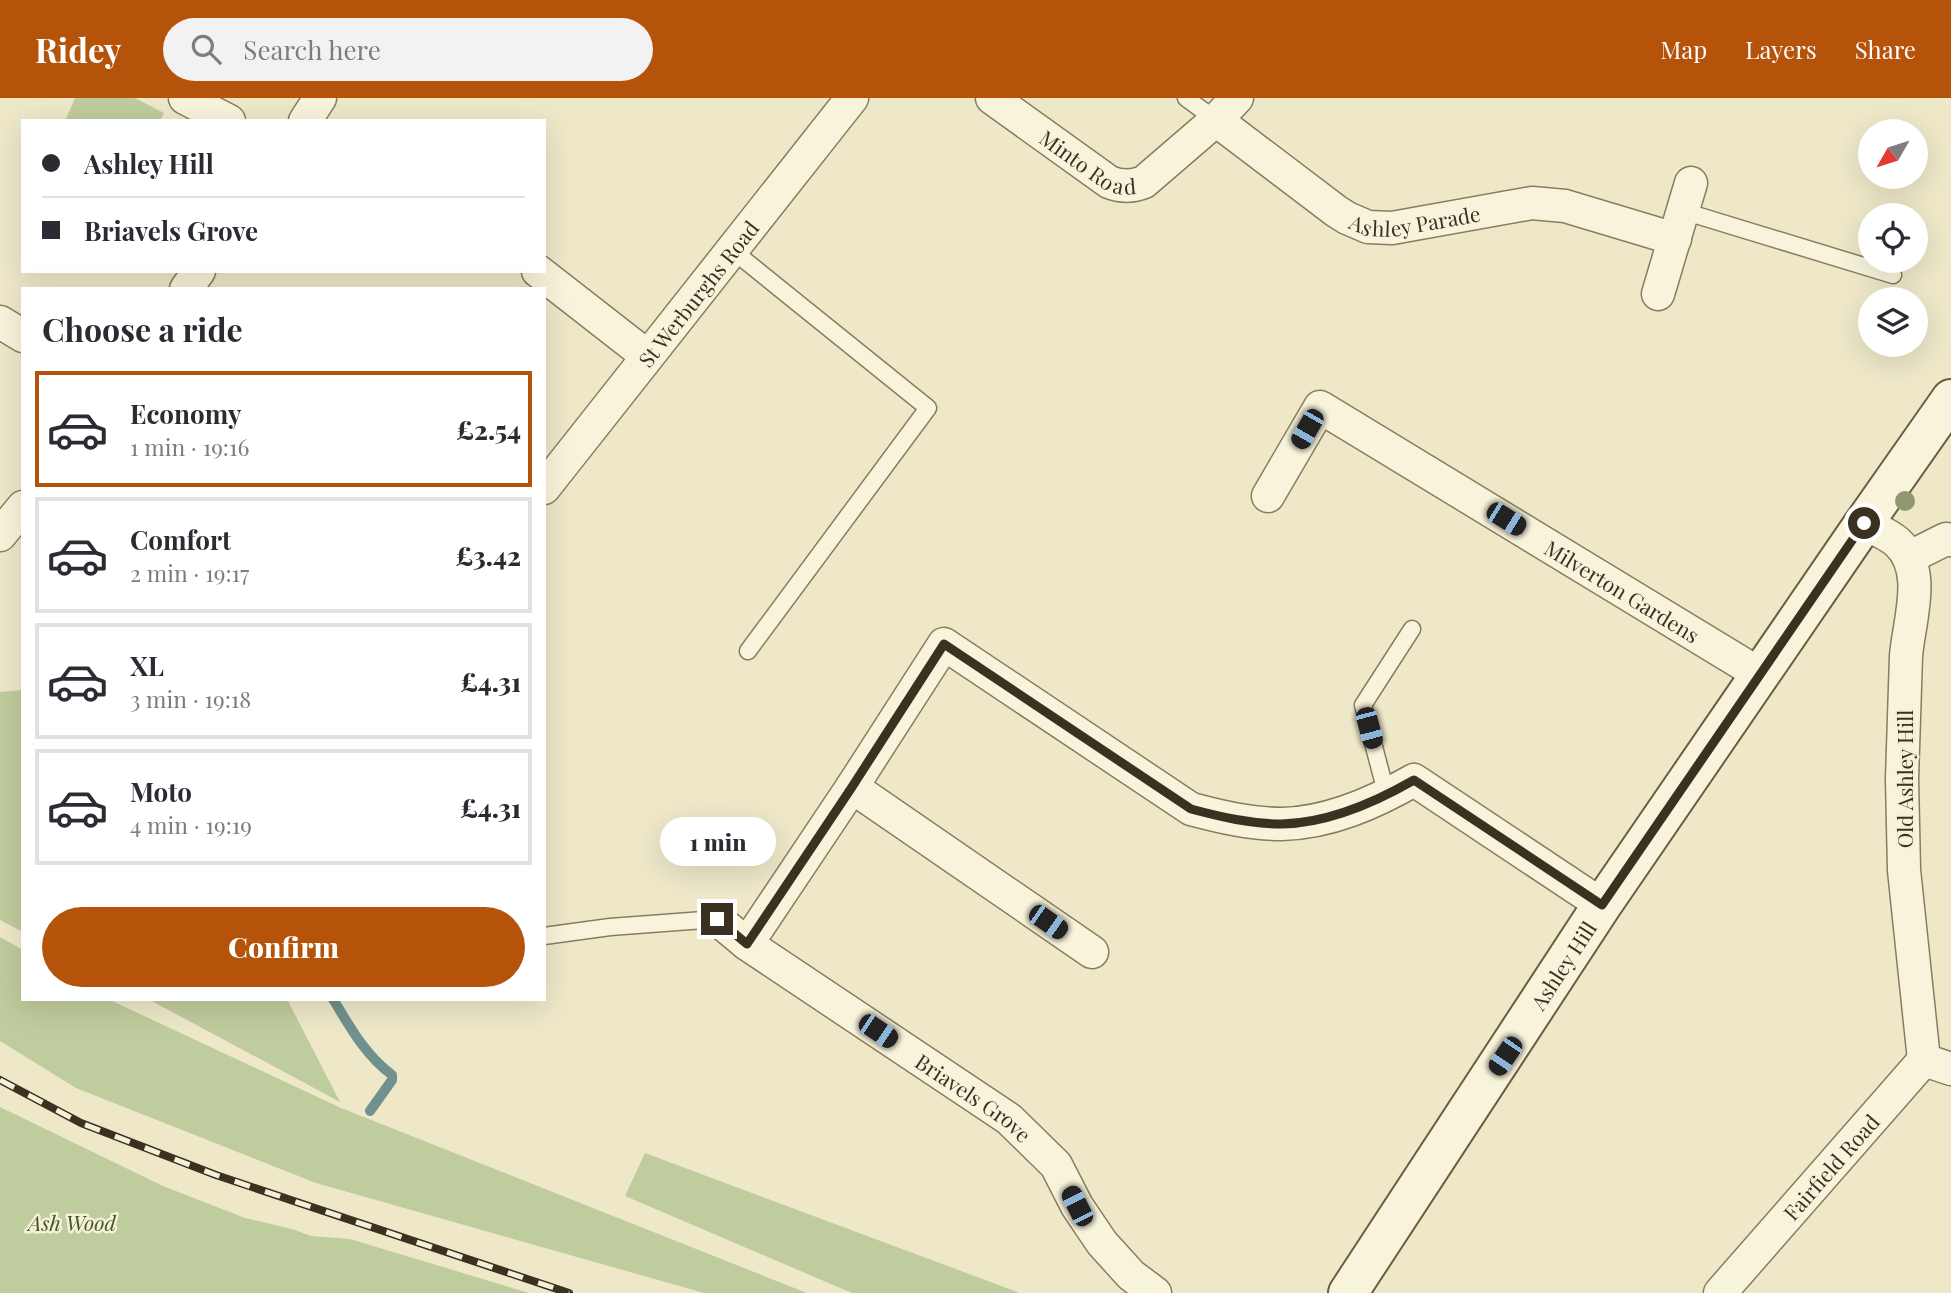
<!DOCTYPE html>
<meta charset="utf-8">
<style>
:root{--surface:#fff;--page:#f2f2f3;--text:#2b2b33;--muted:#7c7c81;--line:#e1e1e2;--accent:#b45309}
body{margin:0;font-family:"Playfair Display",serif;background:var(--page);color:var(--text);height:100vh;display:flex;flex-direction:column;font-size:26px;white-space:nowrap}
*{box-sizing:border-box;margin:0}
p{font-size:23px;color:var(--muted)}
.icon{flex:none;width:38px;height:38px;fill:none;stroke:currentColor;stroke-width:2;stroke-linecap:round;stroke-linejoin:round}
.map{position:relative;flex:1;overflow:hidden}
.details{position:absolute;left:21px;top:189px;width:525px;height:714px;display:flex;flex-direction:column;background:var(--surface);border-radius:0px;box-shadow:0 7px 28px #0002}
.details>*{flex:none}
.hud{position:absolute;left:21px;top:21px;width:525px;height:154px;border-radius:0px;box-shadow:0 7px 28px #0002;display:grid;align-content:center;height:154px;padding:0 21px;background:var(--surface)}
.needle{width:46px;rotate:231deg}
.buttons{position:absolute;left:1858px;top:21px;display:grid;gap:14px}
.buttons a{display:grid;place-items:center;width:70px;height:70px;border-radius:50%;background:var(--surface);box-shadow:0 7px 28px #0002;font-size:35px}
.end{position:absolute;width:32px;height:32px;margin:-16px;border:9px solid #3b3121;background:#fff;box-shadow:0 0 0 4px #fff}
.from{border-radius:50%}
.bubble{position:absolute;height:49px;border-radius:24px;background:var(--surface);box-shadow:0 7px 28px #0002;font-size:23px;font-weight:800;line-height:49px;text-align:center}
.car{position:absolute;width:21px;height:42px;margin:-21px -10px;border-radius:9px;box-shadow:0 0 5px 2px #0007;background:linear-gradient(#222 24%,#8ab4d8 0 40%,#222 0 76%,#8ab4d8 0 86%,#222 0)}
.hud b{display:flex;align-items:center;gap:24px;height:66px;font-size:26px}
.hud b+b{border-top:2px solid var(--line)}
.hud i{width:18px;height:18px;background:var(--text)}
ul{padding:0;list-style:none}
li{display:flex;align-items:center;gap:21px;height:116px;margin:0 14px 10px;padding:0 7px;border:4px solid var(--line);border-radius:0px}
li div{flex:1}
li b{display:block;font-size:26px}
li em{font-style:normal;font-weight:800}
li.selected{border-color:var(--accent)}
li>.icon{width:63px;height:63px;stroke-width:1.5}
h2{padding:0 21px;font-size:32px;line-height:84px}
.primary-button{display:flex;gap:14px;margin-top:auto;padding:14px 21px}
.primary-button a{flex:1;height:80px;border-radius:42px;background:var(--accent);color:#fff;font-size:28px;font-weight:800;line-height:80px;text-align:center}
header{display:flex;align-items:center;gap:42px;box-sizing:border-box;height:98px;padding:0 35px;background:var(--accent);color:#fff}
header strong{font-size:33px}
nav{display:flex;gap:38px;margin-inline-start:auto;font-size:24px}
.search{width:490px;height:63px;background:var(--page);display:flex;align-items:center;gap:18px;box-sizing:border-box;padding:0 24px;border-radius:38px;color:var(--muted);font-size:26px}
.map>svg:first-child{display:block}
.green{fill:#bfcc9d}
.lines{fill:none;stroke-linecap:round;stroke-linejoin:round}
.stream{stroke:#70918d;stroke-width:10}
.lane-casing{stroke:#8a7c5e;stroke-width:19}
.street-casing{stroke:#8a7c5e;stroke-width:35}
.secondary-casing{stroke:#6c5d41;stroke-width:42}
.lane{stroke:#f8f4dc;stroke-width:16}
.street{stroke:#f8f4dc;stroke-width:32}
.secondary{stroke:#f8f4dc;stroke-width:38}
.rail-casing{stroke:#3b3121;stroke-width:8}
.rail{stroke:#f5f1d8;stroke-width:5;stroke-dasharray:16;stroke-linecap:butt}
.tree{fill:#909870}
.route{stroke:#3b3121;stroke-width:9}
.labels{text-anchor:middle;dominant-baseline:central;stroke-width:5;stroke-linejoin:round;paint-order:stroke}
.street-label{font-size:21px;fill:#3b3121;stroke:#f5f1d8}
.park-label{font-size:21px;font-style:italic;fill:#445628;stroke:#f5f1d8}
</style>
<header>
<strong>Ridey</strong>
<div class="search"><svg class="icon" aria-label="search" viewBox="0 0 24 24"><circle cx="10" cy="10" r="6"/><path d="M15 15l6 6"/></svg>Search here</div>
<nav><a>Map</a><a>Layers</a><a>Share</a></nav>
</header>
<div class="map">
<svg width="1951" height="1195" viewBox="0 0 1951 1195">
<rect width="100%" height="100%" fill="#eee8c9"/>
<g class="green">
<polygon points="75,0 135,0 164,15 160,23 65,23"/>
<polygon points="23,592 23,834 0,822 0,594"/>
<polygon points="0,839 23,852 23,901 108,901 341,1010 807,1195 704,1195 316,1085 76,990 0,943"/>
<polygon points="148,901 287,901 340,1004"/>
<polygon points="0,1009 163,1088 245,1120 292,1131 311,1138 350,1141 529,1195 0,1195"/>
<polygon points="645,1055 1020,1195 852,1195 625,1098"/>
</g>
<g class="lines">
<path class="stream" d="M333 901C350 929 365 957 392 977V982L370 1013"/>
<g class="lane-casing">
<g id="lane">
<polyline points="1186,0 1216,22"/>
<polyline points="1683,113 1893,177"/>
<polyline points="732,152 928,310 748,553"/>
<polyline points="1387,698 1363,607 1412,531"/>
<polyline points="544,838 610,829 717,821"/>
</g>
</g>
<g class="street-casing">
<g id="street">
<polyline points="185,0 229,23"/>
<path id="s1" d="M992 0 1109 84C1121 89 1132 89 1144 84L1216 22 1237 0"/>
<path id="s2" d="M1216 22 1336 113 1347 120 1368 129 1392 130 1532 105 1565 108 1675 141"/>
<polyline points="305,23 320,0"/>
<polyline points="538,173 647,258"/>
<polyline points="186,191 199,173"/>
<polyline points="1658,196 1691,85"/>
<polyline points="0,224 23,238"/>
<path id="s3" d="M544 390 852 0"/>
<path id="s4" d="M1268 398 1320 309 1761 577"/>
<path d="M1864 425C1874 431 1888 436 1897 444 1928 472 1909 522 1906 558L1902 681 1904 772 1924 962"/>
<polyline points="0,437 23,409"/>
<polyline points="1910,459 1946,441 1951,442"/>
<polyline points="852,689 1092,854"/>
<path id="s5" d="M717 821 747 846 1009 1021 1056 1067 1077 1108 1102 1145 1131 1177 1155 1195"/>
<path d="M747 846 852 689 944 546 1191 711C1221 719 1251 726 1282 726 1329 725 1374 705 1414 682L1602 807"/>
<polyline points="1924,962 1951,971"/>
<path id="s6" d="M1720 1195 1924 962"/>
</g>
</g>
<g class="secondary-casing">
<g id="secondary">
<path id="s7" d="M1348 1195 1602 807 1864 425 1951 301"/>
</g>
</g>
<use href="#lane" class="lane"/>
<use href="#street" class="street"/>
<use href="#secondary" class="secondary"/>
<g class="rail-casing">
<polyline id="rail" points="0,982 81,1025 216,1077 569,1195"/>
</g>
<use href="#rail" class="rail"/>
</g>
<circle class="tree" cx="1905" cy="403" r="10"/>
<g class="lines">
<path class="route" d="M717 821 747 846 852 689 944 546 1191 711C1221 719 1251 726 1282 726 1328 725 1374 705 1414 682L1602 807 1864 425"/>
</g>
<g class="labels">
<g class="street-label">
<text stroke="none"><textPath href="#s1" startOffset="117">Minto Road</textPath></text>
<text stroke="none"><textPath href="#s2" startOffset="234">Ashley Parade</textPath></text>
<text stroke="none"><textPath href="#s3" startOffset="248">St Werburghs Road</textPath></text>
<text stroke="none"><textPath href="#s4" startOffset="457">Milverton Gardens</textPath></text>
<text transform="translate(1904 681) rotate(-90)">Old Ashley Hill</text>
<text stroke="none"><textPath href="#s7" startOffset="392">Ashley Hill</textPath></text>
<text stroke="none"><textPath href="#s5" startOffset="313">Briavels Grove</textPath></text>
<text stroke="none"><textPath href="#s6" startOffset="168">Fairfield Road</textPath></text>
</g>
<g class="park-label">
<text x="72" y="1124">Ash Wood</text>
</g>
</g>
</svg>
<div class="buttons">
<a><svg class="needle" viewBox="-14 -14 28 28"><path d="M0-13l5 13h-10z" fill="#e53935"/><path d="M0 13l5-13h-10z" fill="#7c7c81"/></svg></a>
<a><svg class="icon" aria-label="locate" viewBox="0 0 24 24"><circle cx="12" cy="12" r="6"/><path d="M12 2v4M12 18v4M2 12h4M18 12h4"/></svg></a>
<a><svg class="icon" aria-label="layers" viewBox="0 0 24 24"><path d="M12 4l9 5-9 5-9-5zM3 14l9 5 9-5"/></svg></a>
</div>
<i class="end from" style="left:1864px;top:425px"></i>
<i class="end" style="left:717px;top:821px"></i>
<div class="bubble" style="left:660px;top:719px;width:116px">1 min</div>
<i class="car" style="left:1307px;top:331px;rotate:210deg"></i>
<i class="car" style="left:1506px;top:421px;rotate:122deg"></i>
<i class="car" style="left:1369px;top:630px;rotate:165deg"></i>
<i class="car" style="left:1048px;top:824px;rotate:125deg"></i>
<i class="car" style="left:878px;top:933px;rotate:124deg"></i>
<i class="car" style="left:1505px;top:958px;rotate:214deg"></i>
<i class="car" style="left:1077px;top:1108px;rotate:333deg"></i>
<div class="hud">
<b><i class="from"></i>Ashley Hill</b>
<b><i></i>Briavels Grove</b>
</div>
<section class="details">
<h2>Choose a ride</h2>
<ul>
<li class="selected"><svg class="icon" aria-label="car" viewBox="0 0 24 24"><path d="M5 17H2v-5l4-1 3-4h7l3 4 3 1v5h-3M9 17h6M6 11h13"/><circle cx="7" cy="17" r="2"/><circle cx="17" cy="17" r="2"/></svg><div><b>Economy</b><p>1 min · 19:16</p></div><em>£2.54</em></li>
<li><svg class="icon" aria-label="car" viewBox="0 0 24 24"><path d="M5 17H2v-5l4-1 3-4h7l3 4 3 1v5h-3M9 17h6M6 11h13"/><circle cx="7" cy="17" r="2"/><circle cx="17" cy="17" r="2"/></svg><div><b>Comfort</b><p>2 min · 19:17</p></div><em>£3.42</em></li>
<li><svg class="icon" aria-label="car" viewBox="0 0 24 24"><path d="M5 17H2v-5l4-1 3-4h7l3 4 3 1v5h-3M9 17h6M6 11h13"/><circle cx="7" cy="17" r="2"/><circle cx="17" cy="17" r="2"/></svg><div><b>XL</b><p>3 min · 19:18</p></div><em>£4.31</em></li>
<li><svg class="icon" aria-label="car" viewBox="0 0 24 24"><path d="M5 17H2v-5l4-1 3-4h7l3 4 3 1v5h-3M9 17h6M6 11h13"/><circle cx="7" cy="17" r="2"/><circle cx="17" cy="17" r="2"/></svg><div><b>Moto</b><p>4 min · 19:19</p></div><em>£4.31</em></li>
</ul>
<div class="primary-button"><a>Confirm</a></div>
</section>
</div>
